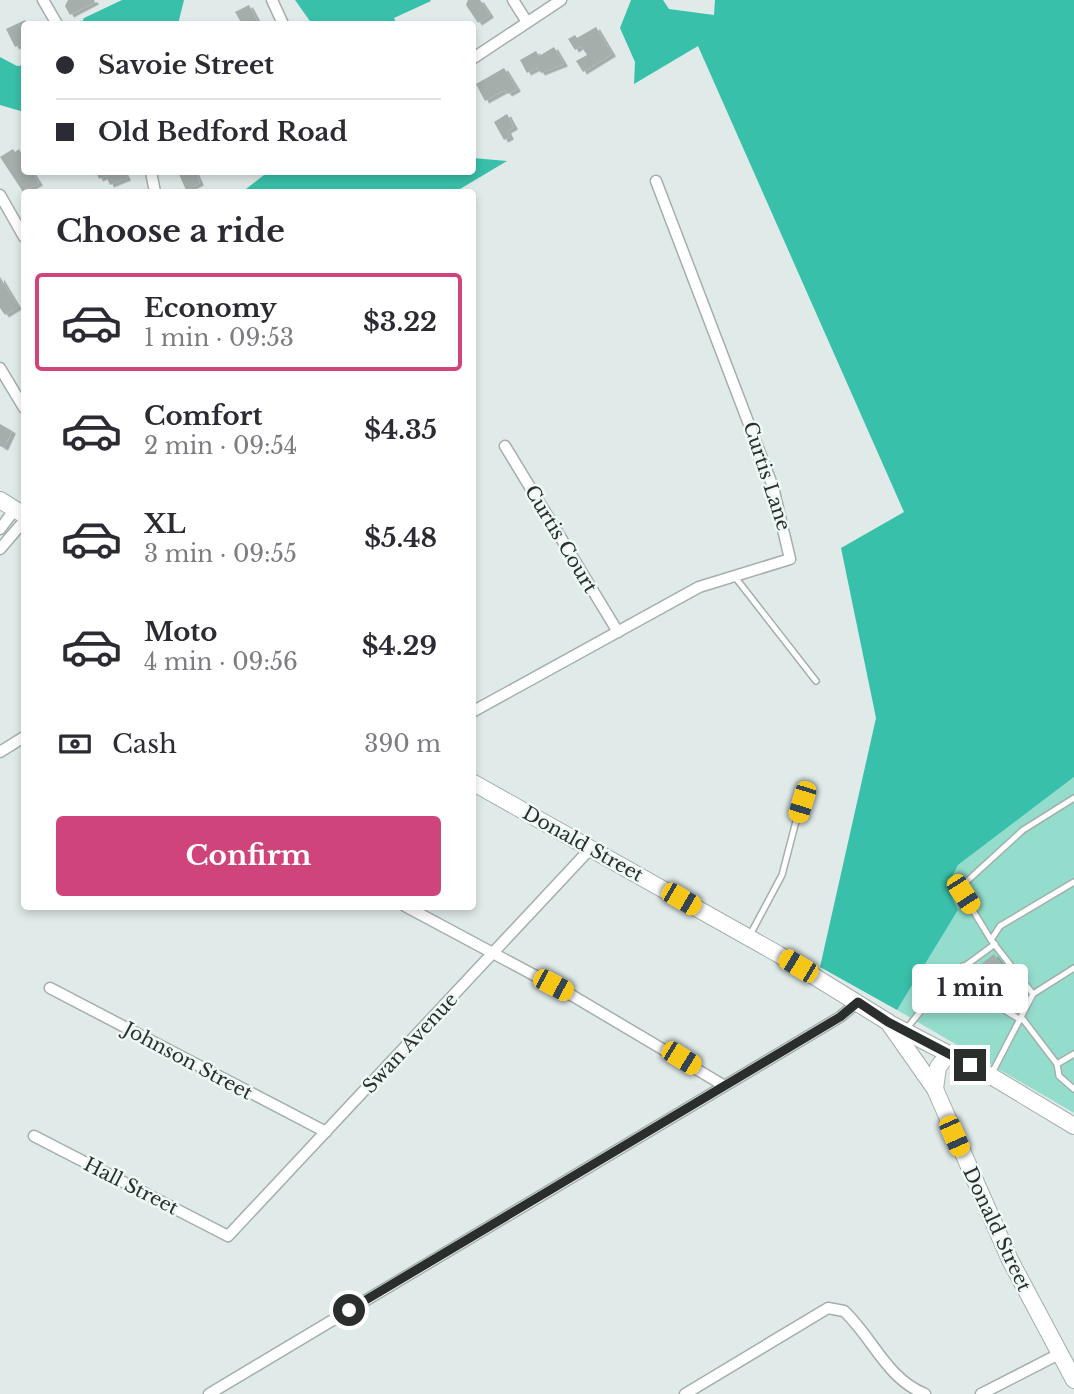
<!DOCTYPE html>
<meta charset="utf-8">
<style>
:root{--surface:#fff;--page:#f2f2f3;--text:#2b2b33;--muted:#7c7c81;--line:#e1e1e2;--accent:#ce447b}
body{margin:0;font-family:"Libre Baskerville",serif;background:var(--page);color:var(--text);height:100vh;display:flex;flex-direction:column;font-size:26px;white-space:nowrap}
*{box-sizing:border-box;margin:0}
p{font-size:23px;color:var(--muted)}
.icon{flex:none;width:38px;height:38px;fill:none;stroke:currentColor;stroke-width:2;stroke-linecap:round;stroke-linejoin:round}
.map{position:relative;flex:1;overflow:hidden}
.sheet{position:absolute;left:21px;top:189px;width:455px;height:721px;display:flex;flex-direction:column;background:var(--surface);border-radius:7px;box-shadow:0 4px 10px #0003}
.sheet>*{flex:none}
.banner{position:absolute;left:21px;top:21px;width:455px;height:154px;border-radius:7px;box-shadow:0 4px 10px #0003;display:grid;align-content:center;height:154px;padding:0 35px;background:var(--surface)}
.end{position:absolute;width:32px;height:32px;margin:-16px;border:9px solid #2a2e2d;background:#fff;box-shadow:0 0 0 4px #fff}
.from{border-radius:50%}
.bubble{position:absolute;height:49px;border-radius:7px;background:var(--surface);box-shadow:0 4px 10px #0003;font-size:23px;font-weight:700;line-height:49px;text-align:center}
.car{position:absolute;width:21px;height:42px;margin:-21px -10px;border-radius:9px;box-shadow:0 0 5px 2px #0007;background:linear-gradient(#f5c518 24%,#345 0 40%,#f5c518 0 76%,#345 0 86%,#f5c518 0)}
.banner b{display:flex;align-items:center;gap:24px;height:66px;font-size:26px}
.banner b+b{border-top:2px solid var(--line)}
.banner i{width:18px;height:18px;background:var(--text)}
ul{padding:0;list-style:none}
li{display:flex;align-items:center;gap:21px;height:98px;margin:0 14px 10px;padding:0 21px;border:4px solid transparent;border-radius:7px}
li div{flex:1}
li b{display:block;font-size:26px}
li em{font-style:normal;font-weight:700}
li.current{border-color:var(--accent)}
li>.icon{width:63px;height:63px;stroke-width:1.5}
h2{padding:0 35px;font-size:32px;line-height:84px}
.pay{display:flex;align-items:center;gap:18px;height:77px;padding:0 35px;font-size:26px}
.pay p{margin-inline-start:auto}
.button{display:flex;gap:14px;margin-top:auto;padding:14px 35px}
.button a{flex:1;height:80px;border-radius:7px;background:var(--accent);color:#fff;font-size:28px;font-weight:700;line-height:80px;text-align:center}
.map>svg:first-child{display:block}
.green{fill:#94ddcd}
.forest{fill:#39c0aa}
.building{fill:#a4aeab;filter:url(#shadow)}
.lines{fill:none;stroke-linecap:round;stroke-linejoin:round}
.lane-casing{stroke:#a4afac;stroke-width:8}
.street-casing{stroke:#a4afac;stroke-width:13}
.secondary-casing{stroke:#a4afac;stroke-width:18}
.lane{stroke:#fff;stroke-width:5}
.street{stroke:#fff;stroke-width:10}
.secondary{stroke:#fff;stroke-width:16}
.route{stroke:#2a2e2d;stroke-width:9}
.labels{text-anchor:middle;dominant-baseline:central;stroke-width:5;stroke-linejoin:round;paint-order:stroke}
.street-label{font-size:19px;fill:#2a2e2d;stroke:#eef9f6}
</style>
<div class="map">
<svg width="1074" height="1394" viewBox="0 0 1074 1394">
<defs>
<filter id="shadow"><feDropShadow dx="4" dy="2.5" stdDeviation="0" flood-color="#0004"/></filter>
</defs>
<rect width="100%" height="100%" fill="#e0ebe9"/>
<polygon class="green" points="1074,777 1074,1113 897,1010 958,910 947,887 958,865"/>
<g class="forest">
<polygon points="122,0 184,0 178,24 81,24 84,18"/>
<polygon points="295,0 430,0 431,1 394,18 397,24 312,24"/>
<polygon points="631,0 663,0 669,9 714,15 715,0 1074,0 1074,777 958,865 947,887 958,910 897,1010 820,967 876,718 841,548 904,512 698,46 634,84 635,62 620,28"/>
<polygon points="0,57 17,66 24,65 24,112 0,105"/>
<polygon points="473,158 507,161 455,192 242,192 268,172 472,172"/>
</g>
<g class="building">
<polygon points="68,0 94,0 95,2 70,15 65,6"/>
<polygon points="468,0 480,0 490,15 478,23 466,5"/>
<polygon points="249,5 259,24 242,24 235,12"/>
<polygon points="25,20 28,24 24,24 24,43 15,47 6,29"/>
<polygon points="596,27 612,54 583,72 576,61 587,55 581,46 575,50 568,39 575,35 577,38"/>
<polygon points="554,47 564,64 541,73 537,68 527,73 520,60 536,51 539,56"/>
<polygon points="504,68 517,89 508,94 505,90 485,101 476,84"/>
<polygon points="507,114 514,127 507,131 510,137 504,140 494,122"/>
<polygon points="13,149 15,152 19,149 24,159 24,172 32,172 39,183 23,192 0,157"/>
<polygon points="96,172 124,172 127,178 110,185 106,176 99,179"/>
<polygon points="178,172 195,172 200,183 186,190"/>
<polygon points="0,277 18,307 5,315 0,308"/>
<polygon points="0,424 12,431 4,448 0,446"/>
<polygon points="994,954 1015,981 996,996 975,969"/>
<polygon points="964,976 982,999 967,1010 964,1006 958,1011 948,998 954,993 949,987"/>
</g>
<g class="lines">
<g class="lane-casing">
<g id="lane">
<polyline points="735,577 816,681"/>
<polyline points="750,935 782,875 801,802"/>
<polyline points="991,940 963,894 965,883 1023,830 1074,798"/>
<polyline points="963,966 999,1007 1021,1020"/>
<polyline points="1033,994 991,940 1000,926 1074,882"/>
<polyline points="1022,1018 1057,1064"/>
<polyline points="907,1028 946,980 995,944"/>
<polyline points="1074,1054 1057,1064 1059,1076 1074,1089"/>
<polyline points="992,1073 1033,994 1074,968"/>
</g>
</g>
<g class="street-casing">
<g id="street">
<polyline points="43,0 57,24"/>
<polyline points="272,0 283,24"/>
<polyline points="513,0 527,22"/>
<polyline points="472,59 561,0"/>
<polyline points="151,172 155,192"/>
<polyline points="0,195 24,237"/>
<polyline points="0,368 24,408"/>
<polyline points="505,446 618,632"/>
<polyline points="0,529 15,509"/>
<polyline points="0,549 24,521"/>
<polyline points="472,712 699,587 790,559 773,487 656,181"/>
<polyline points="0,752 24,737"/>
<polyline points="405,906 573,996 723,1085"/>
<polyline points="50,988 326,1132"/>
<polyline points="34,1136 228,1236 591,848"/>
<polyline points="209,1394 840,1017 858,1002"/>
<path d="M685 1394 828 1308 844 1311C873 1338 886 1378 925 1394"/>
<polyline points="981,1394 1059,1354"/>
</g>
</g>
<g class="secondary-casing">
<g id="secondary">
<polyline points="0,500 24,515"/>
<polyline points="472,782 778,954 888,1022 935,1089 1010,1260 1074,1380"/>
<polyline points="893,1025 991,1076 1074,1126"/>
<polyline points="935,1089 938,1067 949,1054"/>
</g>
</g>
<use href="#lane" class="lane"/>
<use href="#street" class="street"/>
<use href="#secondary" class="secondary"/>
</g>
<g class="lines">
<polyline class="route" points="349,1310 840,1017 858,1002 888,1022 970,1065"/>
</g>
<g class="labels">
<g class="street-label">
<text transform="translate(767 476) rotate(72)">Curtis Lane</text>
<text transform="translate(561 539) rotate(59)">Curtis Court</text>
<text transform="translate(583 844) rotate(29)">Donald Street</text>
<text transform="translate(410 1043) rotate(-47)">Swan Avenue</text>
<text transform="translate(188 1061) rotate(28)">Johnson Street</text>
<text transform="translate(131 1186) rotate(27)">Hall Street</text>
<text transform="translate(997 1229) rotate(65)">Donald Street</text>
</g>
</g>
</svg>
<i class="end from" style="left:349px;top:1310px"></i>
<i class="end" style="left:970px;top:1065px"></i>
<div class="bubble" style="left:912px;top:964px;width:116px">1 min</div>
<i class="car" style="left:802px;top:802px;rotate:197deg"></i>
<i class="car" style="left:963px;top:894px;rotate:147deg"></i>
<i class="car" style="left:681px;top:899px;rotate:120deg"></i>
<i class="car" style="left:798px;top:966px;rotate:301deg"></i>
<i class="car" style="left:553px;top:985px;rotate:118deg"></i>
<i class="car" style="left:681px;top:1058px;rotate:122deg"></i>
<i class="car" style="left:954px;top:1136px;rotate:156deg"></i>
<div class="banner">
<b><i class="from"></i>Savoie Street</b>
<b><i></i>Old Bedford Road</b>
</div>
<section class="sheet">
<h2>Choose a ride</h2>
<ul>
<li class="current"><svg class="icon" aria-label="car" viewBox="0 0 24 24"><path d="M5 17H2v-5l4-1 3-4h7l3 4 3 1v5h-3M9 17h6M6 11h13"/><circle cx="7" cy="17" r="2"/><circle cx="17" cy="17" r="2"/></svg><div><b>Economy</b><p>1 min · 09:53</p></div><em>$3.22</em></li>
<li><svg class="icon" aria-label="car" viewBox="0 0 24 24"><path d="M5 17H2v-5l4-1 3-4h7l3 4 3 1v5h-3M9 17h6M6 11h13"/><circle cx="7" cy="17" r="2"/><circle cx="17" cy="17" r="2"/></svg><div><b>Comfort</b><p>2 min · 09:54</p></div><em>$4.35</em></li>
<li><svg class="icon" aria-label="car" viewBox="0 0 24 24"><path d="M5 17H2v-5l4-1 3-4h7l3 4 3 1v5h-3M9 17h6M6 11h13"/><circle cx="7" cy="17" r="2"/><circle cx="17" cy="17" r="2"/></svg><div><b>XL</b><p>3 min · 09:55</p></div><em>$5.48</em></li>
<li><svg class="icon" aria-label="car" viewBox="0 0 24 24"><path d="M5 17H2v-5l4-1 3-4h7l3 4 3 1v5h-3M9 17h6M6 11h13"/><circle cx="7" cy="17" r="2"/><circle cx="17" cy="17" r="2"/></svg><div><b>Moto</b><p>4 min · 09:56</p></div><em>$4.29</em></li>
</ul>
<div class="pay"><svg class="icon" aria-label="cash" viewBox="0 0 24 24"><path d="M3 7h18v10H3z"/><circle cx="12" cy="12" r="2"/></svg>Cash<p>390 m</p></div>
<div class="button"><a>Confirm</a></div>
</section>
</div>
